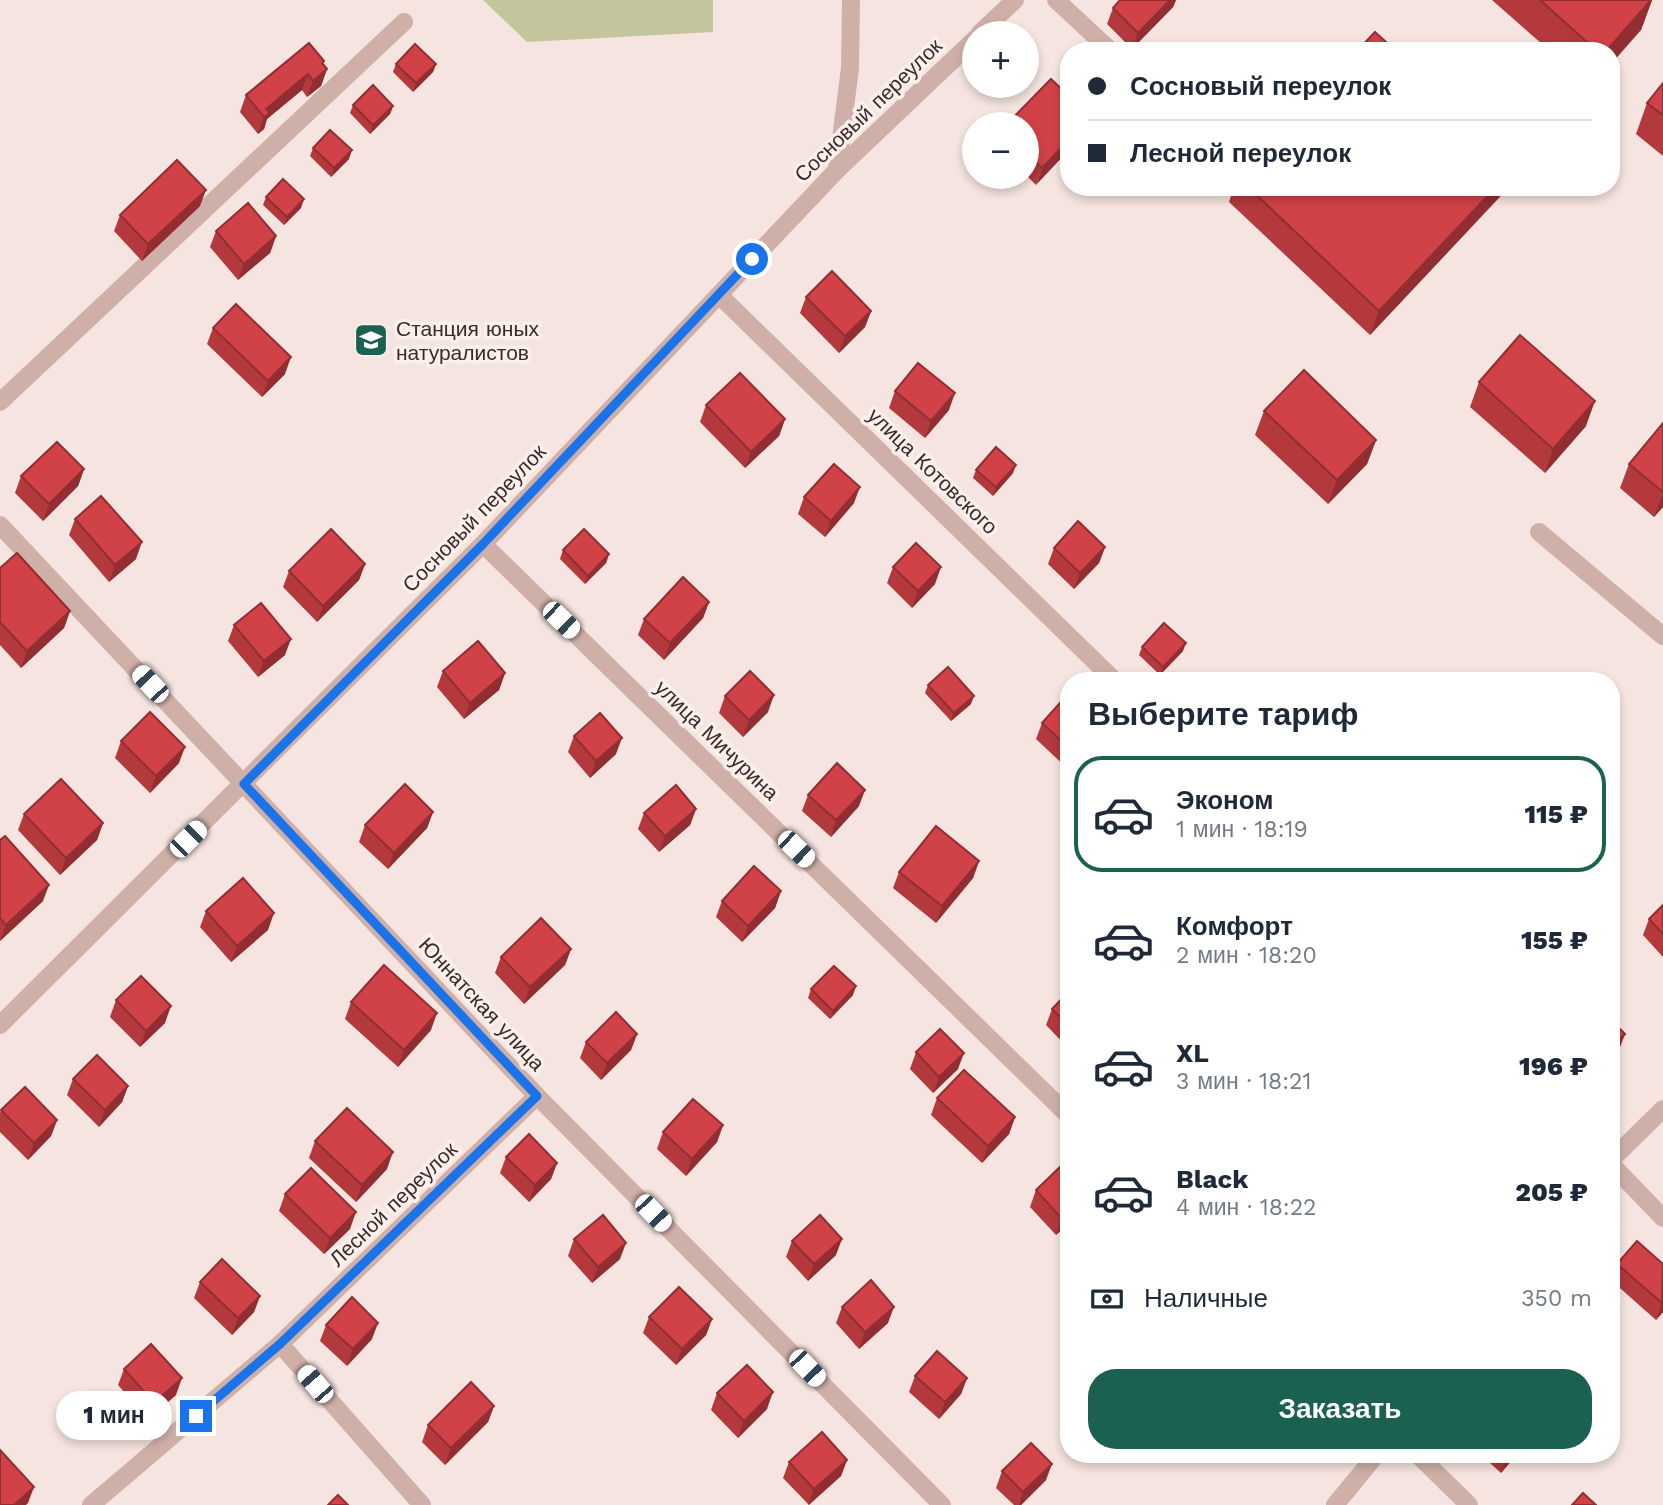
<!DOCTYPE html>
<html lang="ru">
<meta charset="utf-8">
<style>
:root{--surface:#fff;--page:#f6f6f7;--text:#1f2937;--muted:#747a83;--line:#e0e1e3;--accent:#1b6152}
body{margin:0;font-family:"Work Sans",sans-serif;background:var(--page);color:var(--text);height:100vh;display:flex;flex-direction:column;font-size:26px;white-space:nowrap}
*{box-sizing:border-box;margin:0}
p{font-size:23px;color:var(--muted)}
.icon{flex:none;width:38px;height:38px;fill:none;stroke:currentColor;stroke-width:2;stroke-linecap:round;stroke-linejoin:round}
.map{position:relative;flex:1;overflow:hidden}
.panel{position:absolute;left:1060px;top:672px;width:560px;height:791px;display:flex;flex-direction:column;background:var(--surface);border-radius:28px;box-shadow:0 4px 10px #0003}
.panel>*{flex:none}
.hud{position:absolute;left:1060px;top:42px;width:560px;height:154px;border-radius:28px;box-shadow:0 4px 10px #0003;display:grid;align-content:center;height:154px;padding:0 28px;background:var(--surface)}
.fabs{position:absolute;left:962px;top:21px;display:grid;gap:14px}
.fabs a{display:grid;place-items:center;width:77px;height:77px;border-radius:50%;background:var(--surface);box-shadow:0 4px 10px #0003;font-size:35px}
.end{position:absolute;width:32px;height:32px;margin:-16px;border:9px solid #1a73e8;background:#fff;box-shadow:0 0 0 4px #fff}
.from{border-radius:50%}
.bubble{position:absolute;height:49px;border-radius:24px;background:var(--surface);box-shadow:0 4px 10px #0003;font-size:23px;font-weight:800;line-height:49px;text-align:center}
.car{position:absolute;width:21px;height:42px;margin:-21px -10px;border-radius:9px;box-shadow:0 0 5px 2px #0007;background:linear-gradient(#fff 24%,#345 0 40%,#fff 0 76%,#345 0 86%,#fff 0)}
.hud b{display:flex;align-items:center;gap:24px;height:66px;font-size:26px}
.hud b+b{border-top:2px solid var(--line)}
.hud i{width:18px;height:18px;background:var(--text)}
ul{padding:0;list-style:none}
li{display:flex;align-items:center;gap:21px;height:116px;margin:0 14px 10px;padding:0 14px;border:4px solid transparent;border-radius:28px}
li div{flex:1}
li b{display:block;font-size:26px}
li em{font-style:normal;font-weight:800}
li.on{border-color:var(--accent)}
li>.icon{width:63px;height:63px;stroke-width:1.5}
h2{padding:0 28px;font-size:32px;line-height:84px}
.pay{display:flex;align-items:center;gap:18px;height:77px;padding:0 28px;font-size:26px}
.pay p{margin-inline-start:auto}
.action{display:flex;gap:14px;margin-top:auto;padding:14px 28px}
.action a{flex:1;height:80px;border-radius:28px;background:var(--accent);color:#fff;font-size:28px;font-weight:800;line-height:80px;text-align:center}
.map>svg:first-child{display:block}
.green{fill:#c3c69d}
.lines{fill:none;stroke-linecap:round;stroke-linejoin:round}
.minor{stroke:#cfb0a9;stroke-width:18}
.wall{fill:#b3393d}
.shaded-wall{fill:#922e32}
.building{fill:#d04247;stroke:#922e32;stroke-width:2}
.route{stroke:#1a73e8;stroke-width:9}
.labels{text-anchor:middle;dominant-baseline:central;stroke-width:7;stroke-linejoin:round;paint-order:stroke}
.street-label{font-size:21px;fill:#3b2a29;stroke:#fcf0ec}
.poi-label{font-size:21px;fill:#3b2a29;stroke:#fcf0ec;text-anchor:start}
</style>
<div class="map">
<svg width="1663" height="1505" viewBox="0 0 1663 1505">
<rect width="100%" height="100%" fill="#f5e4df"/>
<polygon class="green" points="483,0 713,0 713,32 527,42"/>
<g class="lines">
<g class="minor">
<polyline points="1056,0 1111,51"/>
<polyline points="980,33 1015,0"/>
<polyline points="837,170 850,68 851,0"/>
<polyline points="719,295 1115,681"/>
<polyline points="0,402 404,22"/>
<polyline points="0,525 537,1096 942,1505"/>
<polyline points="1539,532 1663,636"/>
<polyline points="483,544 1069,1116"/>
<polyline points="0,1025 483,544 837,170 975,39"/>
<polyline points="1612,1159 1663,1109"/>
<polyline points="1612,1165 1663,1218"/>
<polyline points="280,1344 422,1505"/>
<polyline points="1417,1454 1469,1505"/>
<polyline points="91,1505 280,1344 537,1096"/>
<polyline points="1335,1505 1377,1454"/>
</g>
</g>
<g class="wall">
<polygon points="1120,0 1176,0 1173,7 1132,49 1107,24 1113,8"/>
<polygon points="1492,0 1652,0 1641,30 1612,51 1550,51"/>
<polygon points="396,64 436,64 433,72 413,92 393,72"/>
<polygon points="323,65 327,69 321,86 307,97 302,90 267,119 264,129 258,134 240,112 246,95"/>
<polygon points="1663,83 1663,156 1636,134 1647,103"/>
<polygon points="1069,96 1036,185 1027,176 1027,124"/>
<polygon points="353,105 393,106 390,114 370,134 350,113"/>
<polygon points="313,148 349,159 331,177 310,156"/>
<polygon points="1234,187 1509,187 1370,335 1229,202"/>
<polygon points="266,197 301,208 284,225 263,205"/>
<polygon points="200,206 142,261 114,231 120,215"/>
<polygon points="216,231 276,236 270,253 238,280 210,247"/>
<polygon points="806,297 871,311 865,327 839,353 800,313"/>
<polygon points="213,328 285,374 262,397 207,344"/>
<polygon points="1479,382 1586,426 1545,473 1470,407"/>
<polygon points="895,391 949,410 925,438 889,408"/>
<polygon points="706,405 785,419 779,436 745,468 700,422"/>
<polygon points="1264,411 1376,440 1367,464 1328,504 1255,435"/>
<polygon points="1663,423 1663,507 1654,517 1620,488 1629,464"/>
<polygon points="84,469 78,486 43,521 15,493 21,476"/>
<polygon points="976,470 1013,473 993,496 973,478"/>
<polygon points="804,497 854,503 825,537 798,514"/>
<polygon points="75,519 136,559 109,582 69,535"/>
<polygon points="1105,547 1099,563 1074,589 1048,564 1054,548"/>
<polygon points="563,550 609,554 606,563 585,584 560,559"/>
<polygon points="365,564 359,580 317,622 283,587 289,571"/>
<polygon points="893,567 935,584 912,608 887,583"/>
<polygon points="0,568 70,611 64,628 21,668 0,645"/>
<polygon points="709,602 703,618 664,660 638,635 644,619"/>
<polygon points="234,625 285,655 258,677 228,641"/>
<polygon points="1142,647 1183,651 1160,675 1139,655"/>
<polygon points="443,671 505,673 499,690 464,719 437,687"/>
<polygon points="928,685 971,704 951,721 925,693"/>
<polygon points="1069,694 1069,770 1036,739 1042,723"/>
<polygon points="725,696 768,712 743,737 719,713"/>
<polygon points="574,736 616,754 590,778 568,752"/>
<polygon points="121,741 179,763 150,793 115,758"/>
<polygon points="808,795 859,806 831,837 802,811"/>
<polygon points="696,809 690,825 659,852 638,829 644,813"/>
<polygon points="433,812 427,828 388,869 359,842 365,825"/>
<polygon points="24,814 103,823 97,840 60,875 18,830"/>
<polygon points="0,840 43,901 0,941"/>
<polygon points="979,861 973,878 936,923 893,888 899,872"/>
<polygon points="781,891 775,908 742,942 716,917 722,901"/>
<polygon points="1663,905 1663,957 1643,935 1649,919"/>
<polygon points="206,911 268,930 231,962 200,927"/>
<polygon points="571,949 565,965 524,1004 495,973 501,957"/>
<polygon points="811,989 853,995 830,1019 808,998"/>
<polygon points="1069,991 1069,1049 1046,1025 1052,1009"/>
<polygon points="116,1000 165,1023 140,1047 110,1017"/>
<polygon points="351,1002 431,1030 398,1067 345,1019"/>
<polygon points="637,1034 631,1050 601,1080 580,1058 586,1042"/>
<polygon points="916,1052 958,1069 933,1093 910,1069"/>
<polygon points="73,1079 128,1086 122,1102 99,1127 67,1095"/>
<polygon points="937,1098 1015,1117 1009,1134 982,1163 931,1115"/>
<polygon points="1,1110 57,1120 51,1136 28,1160 0,1132 0,1113"/>
<polygon points="723,1125 717,1142 686,1176 657,1149 663,1132"/>
<polygon points="315,1141 387,1169 356,1202 309,1158"/>
<polygon points="506,1157 557,1163 551,1179 529,1202 500,1173"/>
<polygon points="1069,1173 1069,1223 1056,1235 1030,1207 1036,1190"/>
<polygon points="285,1194 350,1229 324,1254 279,1211"/>
<polygon points="574,1239 620,1259 592,1283 568,1256"/>
<polygon points="792,1241 836,1255 808,1281 786,1257"/>
<polygon points="1617,1264 1663,1264 1663,1312 1656,1320 1612,1281"/>
<polygon points="200,1282 260,1296 254,1312 232,1335 194,1298"/>
<polygon points="842,1307 888,1323 859,1349 836,1323"/>
<polygon points="649,1317 712,1319 706,1335 676,1365 643,1333"/>
<polygon points="326,1325 372,1339 347,1366 320,1341"/>
<polygon points="124,1369 176,1395 148,1419 118,1385"/>
<polygon points="915,1376 967,1378 961,1394 939,1419 909,1392"/>
<polygon points="717,1393 767,1409 738,1438 711,1410"/>
<polygon points="494,1406 488,1422 445,1465 422,1442 428,1425"/>
<polygon points="1480,1454 1517,1454 1501,1473"/>
<polygon points="847,1460 841,1476 809,1505 783,1478 789,1462"/>
<polygon points="1002,1471 1046,1480 1021,1505 1014,1505 996,1488"/>
</g>
<g class="shaded-wall">
<polygon points="1170,0 1176,0 1173,7 1132,49 1138,33"/>
<polygon points="1651,0 1652,0 1641,30 1612,63 1612,51 1606,51"/>
<polygon points="324,61 319,76 327,69 321,86 307,97 313,81 322,63"/>
<polygon points="436,64 433,72 413,92 416,83"/>
<polygon points="308,74 302,90 267,119 264,129 258,134 264,117 266,109"/>
<polygon points="393,106 390,114 370,134 373,125"/>
<polygon points="1069,140 1069,150 1036,185 1042,168"/>
<polygon points="352,150 349,159 331,177 334,168"/>
<polygon points="1496,187 1509,187 1370,335 1379,311"/>
<polygon points="206,190 200,206 142,261 148,244"/>
<polygon points="304,199 301,208 284,225 287,217"/>
<polygon points="276,236 270,253 238,280 244,264"/>
<polygon points="871,311 865,327 839,353 845,336"/>
<polygon points="291,357 285,374 262,397 268,381"/>
<polygon points="955,393 949,410 925,438 931,421"/>
<polygon points="1595,401 1586,426 1545,473 1553,449"/>
<polygon points="785,419 779,436 745,468 751,452"/>
<polygon points="1376,440 1367,464 1328,504 1337,480"/>
<polygon points="1016,465 1013,473 993,496 996,487"/>
<polygon points="84,469 78,486 43,521 49,504"/>
<polygon points="860,487 854,503 825,537 831,521"/>
<polygon points="1663,493 1663,507 1654,517"/>
<polygon points="142,542 136,559 109,582 115,565"/>
<polygon points="1105,547 1099,563 1074,589 1080,573"/>
<polygon points="609,554 606,563 585,584 588,576"/>
<polygon points="365,564 359,580 317,622 323,606"/>
<polygon points="941,567 935,584 912,608 918,591"/>
<polygon points="709,602 703,618 664,660 670,643"/>
<polygon points="70,611 64,628 21,668 27,651"/>
<polygon points="291,639 285,655 258,677 264,661"/>
<polygon points="1186,643 1183,651 1160,675 1163,667"/>
<polygon points="505,673 499,690 464,719 470,703"/>
<polygon points="774,695 768,712 743,737 749,720"/>
<polygon points="974,696 971,704 951,721 954,713"/>
<polygon points="622,738 616,754 590,778 596,761"/>
<polygon points="185,747 179,763 150,793 156,776"/>
<polygon points="865,790 859,806 831,837 836,820"/>
<polygon points="696,809 690,825 659,852 665,836"/>
<polygon points="433,812 427,828 388,869 394,853"/>
<polygon points="103,823 97,840 60,875 66,858"/>
<polygon points="979,861 973,878 936,923 942,906"/>
<polygon points="49,885 43,901 0,941 6,925"/>
<polygon points="781,891 775,908 742,942 748,926"/>
<polygon points="274,913 268,930 231,962 237,946"/>
<polygon points="571,949 565,965 524,1004 530,987"/>
<polygon points="856,986 853,995 830,1019 833,1011"/>
<polygon points="171,1006 165,1023 140,1047 146,1031"/>
<polygon points="437,1013 431,1030 398,1067 404,1050"/>
<polygon points="637,1034 631,1050 601,1080 607,1063"/>
<polygon points="1625,1034 1619,1050 1612,1058 1612,1048"/>
<polygon points="964,1053 958,1069 933,1093 939,1077"/>
<polygon points="128,1086 122,1102 99,1127 105,1110"/>
<polygon points="1015,1117 1009,1134 982,1163 988,1146"/>
<polygon points="57,1120 51,1136 28,1160 34,1143"/>
<polygon points="723,1125 717,1142 686,1176 692,1159"/>
<polygon points="393,1152 387,1169 356,1202 362,1185"/>
<polygon points="557,1163 551,1179 529,1202 535,1185"/>
<polygon points="356,1212 350,1229 324,1254 330,1238"/>
<polygon points="1069,1213 1069,1223 1056,1235 1062,1219"/>
<polygon points="842,1239 836,1255 808,1281 814,1264"/>
<polygon points="626,1243 620,1259 592,1283 598,1267"/>
<polygon points="260,1296 254,1312 232,1335 238,1318"/>
<polygon points="1662,1303 1663,1303 1663,1312 1656,1320"/>
<polygon points="894,1307 888,1323 859,1349 865,1332"/>
<polygon points="712,1319 706,1335 676,1365 682,1349"/>
<polygon points="378,1323 372,1339 347,1366 353,1349"/>
<polygon points="182,1378 176,1395 148,1419 154,1403"/>
<polygon points="967,1378 961,1394 939,1419 945,1402"/>
<polygon points="773,1392 767,1409 738,1438 744,1421"/>
<polygon points="494,1406 488,1422 445,1465 451,1448"/>
<polygon points="1508,1454 1517,1454 1501,1473 1507,1456"/>
<polygon points="847,1460 841,1476 808,1505 814,1489"/>
<polygon points="1052,1464 1046,1480 1021,1505 1019,1505 1023,1492"/>
<polygon points="34,1487 28,1503 26,1505 14,1505"/>
</g>
<g class="building">
<polygon points="1120,0 1170,0 1138,33 1113,8"/>
<polygon points="1540,0 1651,0 1606,51 1597,51"/>
<polygon points="1375,32 1396,51 1357,51"/>
<polygon points="309,43 324,61 322,63 327,69 313,81 308,74 266,109 270,113 264,117 246,95"/>
<polygon points="415,44 436,64 416,83 396,64"/>
<polygon points="1051,79 1069,96 1069,140 1042,168 1027,154 1027,124 1007,124"/>
<polygon points="1663,83 1663,115 1647,103"/>
<polygon points="373,85 393,106 373,125 353,105"/>
<polygon points="330,130 352,150 334,168 313,148"/>
<polygon points="177,160 206,190 148,244 120,215"/>
<polygon points="283,179 304,199 287,217 266,197"/>
<polygon points="1248,187 1496,187 1379,311"/>
<polygon points="248,203 276,236 244,264 216,231"/>
<polygon points="832,271 871,311 845,336 806,297"/>
<polygon points="236,304 291,357 268,381 213,328"/>
<polygon points="1520,335 1595,401 1553,449 1479,382"/>
<polygon points="918,363 955,393 931,421 895,391"/>
<polygon points="1304,370 1376,440 1337,480 1264,411"/>
<polygon points="740,373 785,419 751,452 706,405"/>
<polygon points="1663,423 1663,492 1629,464"/>
<polygon points="57,442 84,469 49,504 21,476"/>
<polygon points="996,447 1016,465 996,487 976,470"/>
<polygon points="834,464 860,487 831,521 804,497"/>
<polygon points="101,496 142,542 115,565 75,519"/>
<polygon points="1078,521 1105,547 1080,573 1054,548"/>
<polygon points="331,529 365,564 323,606 289,571"/>
<polygon points="584,529 609,554 588,576 563,550"/>
<polygon points="916,543 941,567 918,591 893,567"/>
<polygon points="17,553 70,611 27,651 0,622 0,568"/>
<polygon points="683,577 709,602 670,643 644,619"/>
<polygon points="261,603 291,639 264,661 234,625"/>
<polygon points="1164,623 1186,643 1163,667 1142,647"/>
<polygon points="478,641 505,673 470,703 443,671"/>
<polygon points="948,667 974,696 954,713 928,685"/>
<polygon points="750,671 774,695 749,720 725,696"/>
<polygon points="1068,694 1069,694 1069,748 1042,723"/>
<polygon points="150,712 185,747 156,776 121,741"/>
<polygon points="600,713 622,738 596,761 574,736"/>
<polygon points="837,763 865,790 836,820 808,795"/>
<polygon points="61,779 103,823 66,858 24,814"/>
<polygon points="405,784 433,812 394,853 365,825"/>
<polygon points="676,785 696,809 665,836 644,813"/>
<polygon points="936,826 979,861 942,906 899,872"/>
<polygon points="5,836 49,885 6,925 0,918 0,840"/>
<polygon points="754,866 781,891 748,926 722,901"/>
<polygon points="243,878 274,913 237,946 206,911"/>
<polygon points="1663,905 1663,934 1649,919"/>
<polygon points="541,918 571,949 530,987 501,957"/>
<polygon points="384,965 437,1013 404,1050 351,1002"/>
<polygon points="834,966 856,986 833,1011 811,989"/>
<polygon points="141,976 171,1006 146,1031 116,1000"/>
<polygon points="1069,991 1069,1026 1052,1009"/>
<polygon points="616,1012 637,1034 607,1063 586,1042"/>
<polygon points="1612,1021 1625,1034 1612,1048"/>
<polygon points="940,1029 964,1053 939,1077 916,1052"/>
<polygon points="97,1055 128,1086 105,1110 73,1079"/>
<polygon points="964,1070 1015,1117 988,1146 937,1098"/>
<polygon points="25,1087 57,1120 34,1143 1,1110"/>
<polygon points="693,1099 723,1125 692,1159 663,1132"/>
<polygon points="347,1108 393,1152 362,1185 315,1141"/>
<polygon points="529,1134 557,1163 535,1185 506,1157"/>
<polygon points="1062,1165 1069,1173 1069,1213 1062,1219 1036,1190"/>
<polygon points="311,1168 356,1212 330,1238 285,1194"/>
<polygon points="603,1215 626,1243 598,1267 574,1239"/>
<polygon points="820,1215 842,1239 814,1264 792,1241"/>
<polygon points="1637,1241 1663,1264 1662,1303 1617,1264"/>
<polygon points="222,1259 260,1296 238,1318 200,1282"/>
<polygon points="871,1280 894,1307 865,1332 842,1307"/>
<polygon points="679,1287 712,1319 682,1349 649,1317"/>
<polygon points="352,1297 378,1323 353,1349 326,1325"/>
<polygon points="151,1344 182,1378 154,1403 124,1369"/>
<polygon points="937,1351 967,1378 945,1402 915,1376"/>
<polygon points="747,1365 773,1392 744,1421 717,1393"/>
<polygon points="471,1382 494,1406 451,1448 428,1425"/>
<polygon points="822,1432 847,1460 814,1489 789,1462"/>
<polygon points="1031,1443 1052,1464 1023,1492 1002,1471"/>
<polygon points="0,1450 34,1487 14,1505 0,1505"/>
<polygon points="1583,1493 1596,1505 1572,1505"/>
<polygon points="338,1495 348,1505 328,1505"/>
</g>
<g class="lines">
<polyline class="route" points="196,1416 280,1344 537,1096 244,784 483,544 752,259"/>
</g>
<defs>
<g id="school-square" transform="scale(1.75)"><rect x="-9" y="-9" width="18" height="18" rx="4" fill="#1b6152" stroke="#fcf0ec"/><path d="M0-5L7-2L0 1L-7-2ZM-4 1L0 2.5L4 1V4Q0 6-4 4Z" fill="#fff"/></g>
</defs>
<g fill-rule="evenodd">
<use href="#school-square" x="371" y="340"/>
</g>
<g class="labels">
<g class="street-label">
<text transform="translate(868 110) rotate(-44)">Сосновый переулок</text>
<text transform="translate(933 471) rotate(44)">улица Котовского</text>
<text transform="translate(474 518) rotate(-46)">Сосновый переулок</text>
<text transform="translate(717 740) rotate(44)">улица Мичурина</text>
<text transform="translate(482 1004) rotate(47)">Юннатская улица</text>
<text transform="translate(393 1204) rotate(-44)">Лесной переулок</text>
</g>
<g class="poi-label">
<text x="396" y="328">Станция юных<tspan x="396" dy="24">натуралистов</tspan></text>
</g>
</g>
</svg>
<div class="fabs">
<a>+</a>
<a>−</a>
</div>
<i class="end from" style="left:752px;top:259px"></i>
<i class="end" style="left:196px;top:1416px"></i>
<div class="bubble" style="left:56px;top:1391px;width:116px">1 мин</div>
<i class="car" style="left:561px;top:620px;rotate:134deg"></i>
<i class="car" style="left:150px;top:684px;rotate:317deg"></i>
<i class="car" style="left:188px;top:839px;rotate:45deg"></i>
<i class="car" style="left:796px;top:849px;rotate:134deg"></i>
<i class="car" style="left:653px;top:1213px;rotate:136deg"></i>
<i class="car" style="left:807px;top:1368px;rotate:136deg"></i>
<i class="car" style="left:315px;top:1384px;rotate:319deg"></i>
<div class="hud">
<b><i class="from"></i>Сосновый переулок</b>
<b><i></i>Лесной переулок</b>
</div>
<section class="panel">
<h2>Выберите тариф</h2>
<ul>
<li class="on"><svg class="icon" aria-label="car" viewBox="0 0 24 24"><path d="M5 17H2v-5l4-1 3-4h7l3 4 3 1v5h-3M9 17h6M6 11h13"/><circle cx="7" cy="17" r="2"/><circle cx="17" cy="17" r="2"/></svg><div><b>Эконом</b><p>1 мин · 18:19</p></div><em>115 ₽</em></li>
<li><svg class="icon" aria-label="car" viewBox="0 0 24 24"><path d="M5 17H2v-5l4-1 3-4h7l3 4 3 1v5h-3M9 17h6M6 11h13"/><circle cx="7" cy="17" r="2"/><circle cx="17" cy="17" r="2"/></svg><div><b>Комфорт</b><p>2 мин · 18:20</p></div><em>155 ₽</em></li>
<li><svg class="icon" aria-label="car" viewBox="0 0 24 24"><path d="M5 17H2v-5l4-1 3-4h7l3 4 3 1v5h-3M9 17h6M6 11h13"/><circle cx="7" cy="17" r="2"/><circle cx="17" cy="17" r="2"/></svg><div><b>XL</b><p>3 мин · 18:21</p></div><em>196 ₽</em></li>
<li><svg class="icon" aria-label="car" viewBox="0 0 24 24"><path d="M5 17H2v-5l4-1 3-4h7l3 4 3 1v5h-3M9 17h6M6 11h13"/><circle cx="7" cy="17" r="2"/><circle cx="17" cy="17" r="2"/></svg><div><b>Black</b><p>4 мин · 18:22</p></div><em>205 ₽</em></li>
</ul>
<div class="pay"><svg class="icon" aria-label="cash" viewBox="0 0 24 24"><path d="M3 7h18v10H3z"/><circle cx="12" cy="12" r="2"/></svg>Наличные<p>350 m</p></div>
<div class="action"><a>Заказать</a></div>
</section>
</div>
